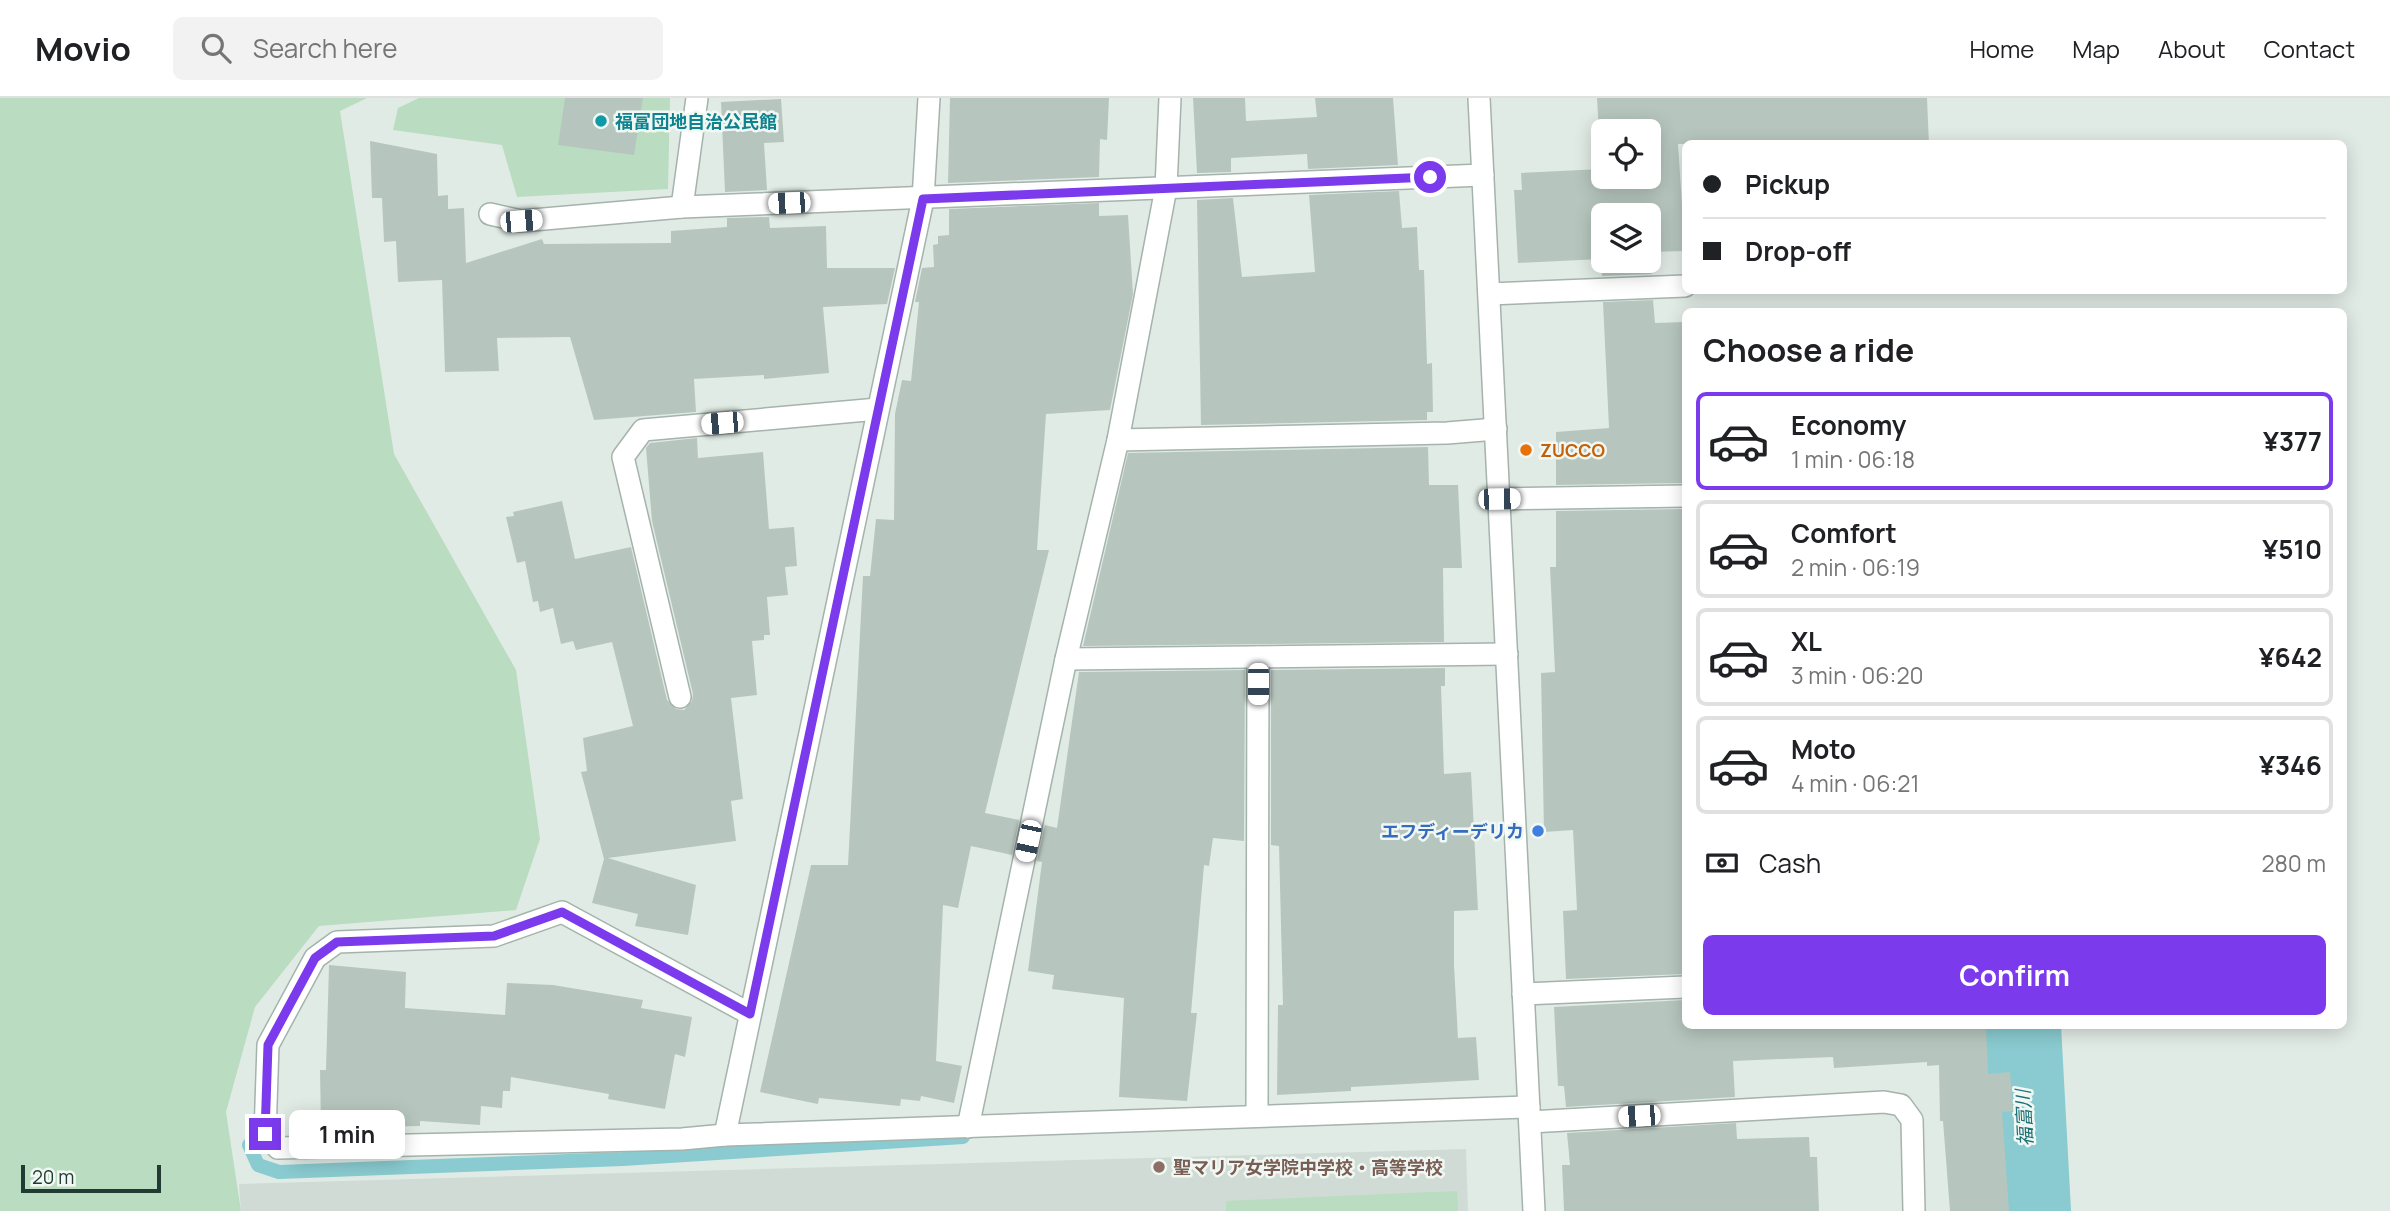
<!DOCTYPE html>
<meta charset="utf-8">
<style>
:root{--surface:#fff;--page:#f2f2f2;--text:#202124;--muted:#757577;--line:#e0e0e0;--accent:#7c3aed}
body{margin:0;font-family:Manrope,"Noto Sans JP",sans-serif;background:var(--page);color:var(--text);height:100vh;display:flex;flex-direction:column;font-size:26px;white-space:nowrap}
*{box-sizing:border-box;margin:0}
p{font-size:23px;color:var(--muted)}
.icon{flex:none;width:38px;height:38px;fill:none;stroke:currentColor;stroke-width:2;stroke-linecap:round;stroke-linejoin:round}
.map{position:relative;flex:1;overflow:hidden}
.details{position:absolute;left:1682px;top:210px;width:665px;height:721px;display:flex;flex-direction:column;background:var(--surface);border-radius:10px;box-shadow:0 4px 18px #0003}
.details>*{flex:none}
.top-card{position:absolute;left:1682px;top:42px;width:665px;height:154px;border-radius:10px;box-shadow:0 4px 18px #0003;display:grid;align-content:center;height:154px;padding:0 21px;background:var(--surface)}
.controls{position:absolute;left:1591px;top:21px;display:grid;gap:14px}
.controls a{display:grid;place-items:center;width:70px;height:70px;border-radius:10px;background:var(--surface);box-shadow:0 4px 18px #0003;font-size:35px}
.scale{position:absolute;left:21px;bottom:18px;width:140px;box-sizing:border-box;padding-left:7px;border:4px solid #213b32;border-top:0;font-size:19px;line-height:24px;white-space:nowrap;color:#213b32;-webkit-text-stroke:5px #f1f8f4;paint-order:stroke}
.end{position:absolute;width:32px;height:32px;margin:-16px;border:9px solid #7c3aed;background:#fff;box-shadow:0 0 0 4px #fff}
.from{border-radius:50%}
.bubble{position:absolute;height:49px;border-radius:10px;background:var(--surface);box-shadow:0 4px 18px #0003;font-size:23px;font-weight:700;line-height:49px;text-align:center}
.car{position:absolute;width:21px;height:42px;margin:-21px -10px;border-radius:9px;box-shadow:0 0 5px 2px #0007;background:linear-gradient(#fff 24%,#345 0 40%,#fff 0 76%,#345 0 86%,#fff 0)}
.top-card b{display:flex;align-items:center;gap:24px;height:66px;font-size:26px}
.top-card b+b{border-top:2px solid var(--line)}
.top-card i{width:18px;height:18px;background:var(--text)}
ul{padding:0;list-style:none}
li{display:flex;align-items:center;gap:21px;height:98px;margin:0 14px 10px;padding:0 7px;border:4px solid var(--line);border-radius:10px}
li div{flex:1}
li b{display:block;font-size:26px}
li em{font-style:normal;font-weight:700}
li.on{border-color:var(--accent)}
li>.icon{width:63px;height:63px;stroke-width:1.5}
h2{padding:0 21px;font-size:32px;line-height:84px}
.pay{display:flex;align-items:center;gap:18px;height:77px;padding:0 21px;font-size:26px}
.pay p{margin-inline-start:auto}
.action{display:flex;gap:14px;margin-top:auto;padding:14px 21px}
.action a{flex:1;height:80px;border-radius:10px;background:var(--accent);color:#fff;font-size:28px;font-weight:700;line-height:80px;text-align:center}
header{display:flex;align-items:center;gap:42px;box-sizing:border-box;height:98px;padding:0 35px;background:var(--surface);border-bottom:2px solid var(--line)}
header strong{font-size:33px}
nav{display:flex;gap:38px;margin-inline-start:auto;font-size:24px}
.search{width:490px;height:63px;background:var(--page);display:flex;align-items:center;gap:18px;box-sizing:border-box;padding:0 24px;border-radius:10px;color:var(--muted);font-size:26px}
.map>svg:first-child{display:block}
.built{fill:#cfdbd4}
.green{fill:#badcc0}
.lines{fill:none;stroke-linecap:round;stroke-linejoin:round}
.stream{stroke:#89cbd0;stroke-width:14}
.river{stroke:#89cbd0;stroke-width:84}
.building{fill:#b6c6be;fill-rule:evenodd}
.minor-casing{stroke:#a4b3ac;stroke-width:24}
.minor{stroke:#fff;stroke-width:21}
.route{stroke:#7c3aed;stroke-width:9}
.culture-dot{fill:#0f9aa8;stroke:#f1f8f4;stroke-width:2.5}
.food-dot{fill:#e8710a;stroke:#f1f8f4;stroke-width:2.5}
.shop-dot{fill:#3f7fe0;stroke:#f1f8f4;stroke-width:2.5}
.education-dot{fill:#8d6e63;stroke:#f1f8f4;stroke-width:2.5}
.labels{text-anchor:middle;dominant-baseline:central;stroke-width:5;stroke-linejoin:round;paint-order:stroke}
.culture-label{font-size:18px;font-weight:bold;fill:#0d838f;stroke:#f1f8f4;text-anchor:start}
.food-label{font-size:18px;font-weight:bold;fill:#c56008;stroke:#f1f8f4;text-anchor:start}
.shop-label{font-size:18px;font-weight:bold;fill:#366cbe;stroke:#f1f8f4;text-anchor:end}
.education-label{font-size:18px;font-weight:bold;fill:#785e54;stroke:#f1f8f4;text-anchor:start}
.water-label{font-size:19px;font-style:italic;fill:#1c7076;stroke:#f1f8f4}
</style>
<header>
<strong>Movio</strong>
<div class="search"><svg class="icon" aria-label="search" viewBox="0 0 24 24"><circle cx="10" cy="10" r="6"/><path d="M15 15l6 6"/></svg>Search here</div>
<nav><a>Home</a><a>Map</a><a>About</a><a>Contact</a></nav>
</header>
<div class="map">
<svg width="2390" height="1113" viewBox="0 0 2390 1113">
<rect width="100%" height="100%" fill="#e1ebe5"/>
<polygon class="built" points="1466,1051 1468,1113 241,1113 239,1086"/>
<g class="green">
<polygon points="0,0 367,0 340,13 394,356 516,572 540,741 516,812 319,828 255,909 226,1014 241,1113 0,1113"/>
<polygon points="419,0 670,0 668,91 517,99 502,47 393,32 398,10"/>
<polygon points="1457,1093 1458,1113 1226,1113 1226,1103"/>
</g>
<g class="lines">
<polyline class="stream" points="249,1047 258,1067 279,1074 623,1061 963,1039"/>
<polyline class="river" points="2019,928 2029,1113"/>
</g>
<g class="building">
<polygon points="565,0 643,0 634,57 558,47"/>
<polygon points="950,0 1109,0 1107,42 1100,41 1099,79 948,85"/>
<polygon points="1193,0 1245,0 1246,23 1317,19 1315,0 1393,0 1398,67 1308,71 1307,56 1231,60 1231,74 1197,75"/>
<path d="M1597 0H1927L1929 46H1678L1685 153 1651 154 1652 176 1602 178 1601 161 1518 165 1514 92H1522L1521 75 1601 71ZM1603 33H1648V79H1603ZM1603 117H1648V163H1603Z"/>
<polygon points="781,1 784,44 764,45 767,92 725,94 721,4"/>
<polygon points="370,43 437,56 438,98 448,97 448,111 464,110 466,165 542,141 544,146 671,145 671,133 727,129 727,120 769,119 770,130 826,128 827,170 895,170 887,206 823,209 829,275 764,281 764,277 694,281 696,314 594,322 570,239 497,240 499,273 445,274 442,182 398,184 396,143 384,144 382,100 372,100"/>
<polygon points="1399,93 1402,130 1417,129 1419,172 1424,172 1427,266 1432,265 1433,314 1427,314 1427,322 1201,327 1197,102 1233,100 1242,179 1315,174 1309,97"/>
<polygon points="1099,105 1099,118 1128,117 1133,196 1110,312 1046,316 1037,452 1049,452 985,715 1019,722 1012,757 971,748 958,810 943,807 936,963 962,968 954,1005 921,998 920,1003 901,1001 900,1008 819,1000 818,1006 760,994 811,767 848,767 863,478 870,478 876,421 894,422 895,316 902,282 911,283 919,204 915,204 922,170 934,169 933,147 938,146 938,138 949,137 949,111"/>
<polygon points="1653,202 1655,225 1685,224 1685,385 1556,387 1556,334 1609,330 1603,204"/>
<polygon points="697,340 698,360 763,354 769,431 794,429 797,468 785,469 788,497 767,499 770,537 764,537 764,542 752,543 757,597 731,600 743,701 731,703 736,743 608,760 696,787 688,837 635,828 638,816 592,805 604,761 581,674 587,673 583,640 633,628 612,544 576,552 573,543 561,546 553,510 540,514 538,503 533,504 525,463 517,465 506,419 514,418 513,414 562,403 575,461 631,449 667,602 676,611 684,612 692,603 693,596 652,423 646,350 650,345"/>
<polygon points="1428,349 1429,387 1458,387 1462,470 1443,470 1444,544 1083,548 1128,355"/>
<polygon points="1685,411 1685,876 1566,881 1563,813 1577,812 1573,732 1544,734 1541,575 1555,574 1550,469 1556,469 1556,413"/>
<polygon points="1445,570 1445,588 1441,588 1444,676 1471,674 1478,812 1454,813 1454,867 1458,940 1476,939 1479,982 1351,989 1351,993 1277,997 1278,907 1283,907 1279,748 1271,747 1271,572"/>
<polygon points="1245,572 1244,743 1213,740 1209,768 1204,767 1191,915 1197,915 1187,1003 1119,999 1124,900 1052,891 1054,877 1028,873 1042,764 1037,763 1045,727 1057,730 1079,574"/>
<polygon points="329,867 406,874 405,910 505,917 507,885 553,887 643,902 641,910 692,919 685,959 675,956 665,1011 608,1001 609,996 511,979 510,993 503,993 502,1010 481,1008 480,1027 420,1023 420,1028 321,1030 320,972 326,972"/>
<polygon points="1685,902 1685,928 1986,928 1988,976 2010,974 2013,1013 2002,1014 2009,1113 1950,1113 1943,1023 1940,1023 1939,967 1927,968 1927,964 1834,970 1833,959 1733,963 1735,999 1566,1009 1564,988 1558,988 1554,909"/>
<polygon points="1736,1025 1737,1041 1809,1039 1810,1059 1817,1059 1819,1113 1564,1113 1562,1067 1570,1067 1567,1035"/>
</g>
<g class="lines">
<g class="minor-casing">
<g id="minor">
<polyline points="1479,0 1534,1113"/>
<polyline points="682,109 697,0"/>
<polyline points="490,116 521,123 682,109 1483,77"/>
<polyline points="1489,196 1685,188"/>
<polyline points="1118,342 1447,335 1496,331"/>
<polyline points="1499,401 1685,398"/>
<polyline points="1066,561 1507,556"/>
<polyline points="680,599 623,359 643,332 878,311"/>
<polyline points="1523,896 1685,889"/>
<polyline points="750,916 562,814 494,838 337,844 315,860 268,947 265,1036 278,1050 682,1041 725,1037 1529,1009"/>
<polyline points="1257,1017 1258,559"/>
<polyline points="1530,1024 1884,1004 1901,1007 1912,1022 1914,1113"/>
<polyline points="968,1029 1066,561 1118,342 1166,90 1170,0"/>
<polyline points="725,1037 923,101 929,0"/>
</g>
</g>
<use href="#minor" class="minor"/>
</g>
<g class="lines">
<polyline class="route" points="265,1036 268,947 315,860 337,844 494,838 562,814 750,916 923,101 1430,79"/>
</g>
<circle class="culture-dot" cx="601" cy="23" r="7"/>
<circle class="food-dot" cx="1526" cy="352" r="7"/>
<circle class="shop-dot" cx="1538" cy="733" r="7"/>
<circle class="education-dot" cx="1159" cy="1069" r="7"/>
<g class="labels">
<g class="culture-label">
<text x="615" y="23">福富団地自治公民館</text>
</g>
<g class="food-label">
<text x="1540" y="352">ZUCCO</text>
</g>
<g class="shop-label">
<text x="1524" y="733">エフディーデリカ</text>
</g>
<g class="education-label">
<text x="1173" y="1069">聖マリア女学院中学校・高等学校</text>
</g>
<g class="water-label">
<text transform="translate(2024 1020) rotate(-93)">福富川</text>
</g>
</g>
</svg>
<div class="controls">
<a><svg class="icon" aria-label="locate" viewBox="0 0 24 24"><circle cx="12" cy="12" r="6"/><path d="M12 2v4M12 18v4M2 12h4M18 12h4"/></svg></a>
<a><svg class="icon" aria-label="layers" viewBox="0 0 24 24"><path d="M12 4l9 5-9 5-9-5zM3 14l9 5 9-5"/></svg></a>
</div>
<div class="scale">20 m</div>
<i class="end from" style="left:1430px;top:79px"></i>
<i class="end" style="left:265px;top:1036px"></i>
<div class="bubble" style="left:289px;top:1012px;width:116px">1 min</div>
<i class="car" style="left:789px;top:105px;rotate:268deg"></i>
<i class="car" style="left:521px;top:123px;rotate:85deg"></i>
<i class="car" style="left:722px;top:325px;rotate:265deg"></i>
<i class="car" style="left:1499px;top:401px;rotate:89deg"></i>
<i class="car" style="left:1258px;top:586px;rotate:180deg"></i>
<i class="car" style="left:1028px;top:743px;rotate:192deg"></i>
<i class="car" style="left:1639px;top:1018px;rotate:267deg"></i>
<div class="top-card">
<b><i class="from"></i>Pickup</b>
<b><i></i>Drop-off</b>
</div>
<section class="details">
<h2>Choose a ride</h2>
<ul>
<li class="on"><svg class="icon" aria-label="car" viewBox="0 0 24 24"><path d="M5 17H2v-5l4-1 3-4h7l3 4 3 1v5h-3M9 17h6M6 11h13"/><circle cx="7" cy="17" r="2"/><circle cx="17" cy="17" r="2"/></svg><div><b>Economy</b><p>1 min · 06:18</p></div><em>¥377</em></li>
<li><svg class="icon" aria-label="car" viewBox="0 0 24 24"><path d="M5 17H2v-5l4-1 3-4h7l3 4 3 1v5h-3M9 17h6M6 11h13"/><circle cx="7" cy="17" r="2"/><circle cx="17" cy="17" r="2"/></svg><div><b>Comfort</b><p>2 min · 06:19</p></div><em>¥510</em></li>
<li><svg class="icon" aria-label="car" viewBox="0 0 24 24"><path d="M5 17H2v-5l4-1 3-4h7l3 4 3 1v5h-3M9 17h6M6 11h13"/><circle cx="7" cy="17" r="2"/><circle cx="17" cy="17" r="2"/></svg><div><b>XL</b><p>3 min · 06:20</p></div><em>¥642</em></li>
<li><svg class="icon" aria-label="car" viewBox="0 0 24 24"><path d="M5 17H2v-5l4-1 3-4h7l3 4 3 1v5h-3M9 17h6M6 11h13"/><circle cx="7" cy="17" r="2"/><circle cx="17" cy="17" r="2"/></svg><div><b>Moto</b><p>4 min · 06:21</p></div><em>¥346</em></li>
</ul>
<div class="pay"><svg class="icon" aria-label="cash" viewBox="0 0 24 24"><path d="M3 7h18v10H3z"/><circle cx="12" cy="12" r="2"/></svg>Cash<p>280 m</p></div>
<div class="action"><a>Confirm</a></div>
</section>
</div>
